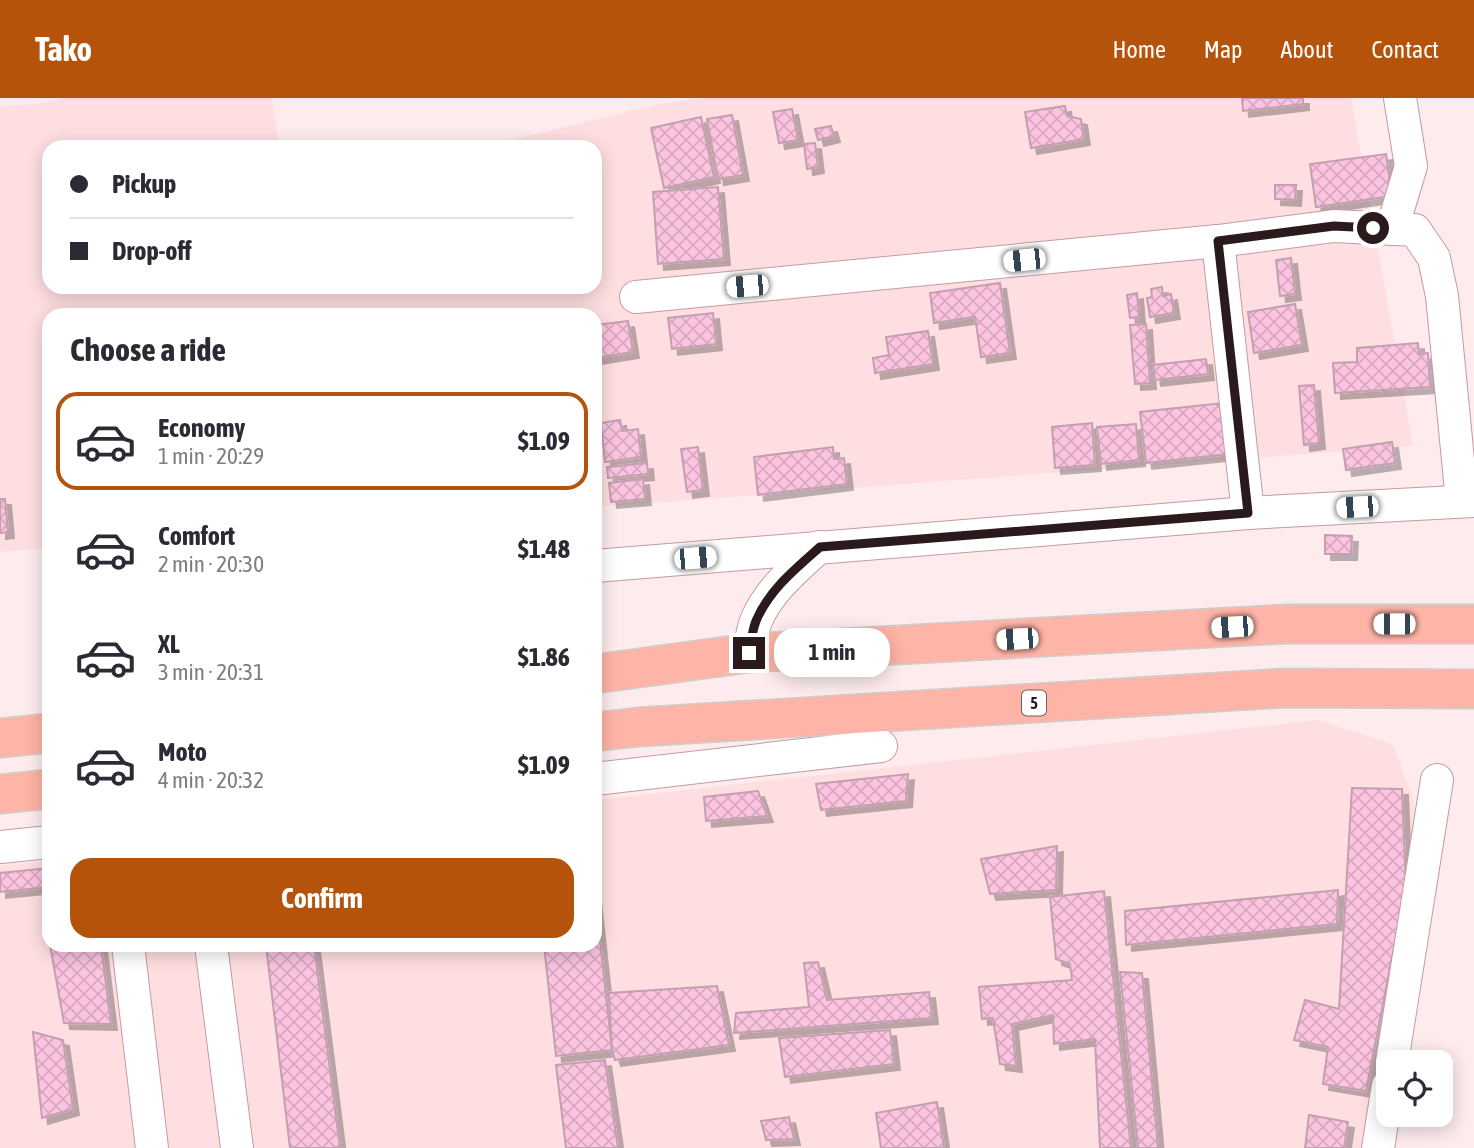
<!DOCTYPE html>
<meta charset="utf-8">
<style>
:root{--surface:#fff;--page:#f2f2f3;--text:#2b2b33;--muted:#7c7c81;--line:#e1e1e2;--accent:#b45309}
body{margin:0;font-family:"Asap Condensed",sans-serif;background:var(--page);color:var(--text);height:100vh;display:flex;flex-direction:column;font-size:26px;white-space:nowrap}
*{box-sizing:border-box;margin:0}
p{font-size:23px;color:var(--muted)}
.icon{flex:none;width:38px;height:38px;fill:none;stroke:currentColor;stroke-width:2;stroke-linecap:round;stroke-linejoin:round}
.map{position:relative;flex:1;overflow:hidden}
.sheet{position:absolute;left:42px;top:210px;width:560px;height:644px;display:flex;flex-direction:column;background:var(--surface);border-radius:21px;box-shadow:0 4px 18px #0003}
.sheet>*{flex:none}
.top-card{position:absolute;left:42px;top:42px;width:560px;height:154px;border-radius:21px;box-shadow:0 4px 18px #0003;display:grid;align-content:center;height:154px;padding:0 28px;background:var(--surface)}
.buttons{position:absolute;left:1376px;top:952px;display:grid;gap:14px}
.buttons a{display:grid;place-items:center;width:77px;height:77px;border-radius:14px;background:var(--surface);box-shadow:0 4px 18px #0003;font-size:35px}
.end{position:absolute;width:32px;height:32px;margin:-16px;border:9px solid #2a1a1c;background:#fff;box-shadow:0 0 0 4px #fff}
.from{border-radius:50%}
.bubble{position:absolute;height:49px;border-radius:21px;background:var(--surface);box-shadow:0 4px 18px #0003;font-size:23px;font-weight:700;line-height:49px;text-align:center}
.car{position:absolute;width:21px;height:42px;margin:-21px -10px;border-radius:9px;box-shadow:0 0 5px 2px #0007;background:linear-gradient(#fff 24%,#345 0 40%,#fff 0 76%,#345 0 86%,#fff 0)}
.top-card b{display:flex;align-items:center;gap:24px;height:66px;font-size:26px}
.top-card b+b{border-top:2px solid var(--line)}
.top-card i{width:18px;height:18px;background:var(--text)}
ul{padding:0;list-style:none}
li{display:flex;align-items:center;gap:21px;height:98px;margin:0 14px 10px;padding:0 14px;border:4px solid transparent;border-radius:21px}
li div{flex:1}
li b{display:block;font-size:26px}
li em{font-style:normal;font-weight:700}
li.active{border-color:var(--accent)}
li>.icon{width:63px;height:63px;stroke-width:1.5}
h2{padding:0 28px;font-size:32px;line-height:84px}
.action{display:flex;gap:14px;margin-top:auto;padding:14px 28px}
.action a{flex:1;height:80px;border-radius:21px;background:var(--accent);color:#fff;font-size:28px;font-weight:700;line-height:80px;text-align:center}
header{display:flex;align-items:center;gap:42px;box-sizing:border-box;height:98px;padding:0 35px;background:var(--accent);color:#fff}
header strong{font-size:33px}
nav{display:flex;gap:38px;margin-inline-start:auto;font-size:24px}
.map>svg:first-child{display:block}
.built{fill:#fedee1}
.building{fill:url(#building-cross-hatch);stroke:#c39fb0;stroke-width:2;filter:url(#shadow)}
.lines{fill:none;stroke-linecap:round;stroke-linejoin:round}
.minor-casing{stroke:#c49ba0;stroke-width:34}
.trunk-casing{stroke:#d0cdcd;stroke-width:41}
.minor{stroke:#fff;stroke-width:32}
.trunk{stroke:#feb4a6;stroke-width:38}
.route{stroke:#2a1a1c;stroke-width:9}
.labels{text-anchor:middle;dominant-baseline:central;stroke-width:5;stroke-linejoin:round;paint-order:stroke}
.shield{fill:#fff;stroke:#6a5f60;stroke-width:2}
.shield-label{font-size:16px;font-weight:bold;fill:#2a1a1c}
</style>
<header>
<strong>Tako</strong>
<nav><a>Home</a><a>Map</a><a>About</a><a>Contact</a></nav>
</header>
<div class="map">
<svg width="1474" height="1050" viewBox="0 0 1474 1050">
<defs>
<pattern id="building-cross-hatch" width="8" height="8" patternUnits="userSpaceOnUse" patternTransform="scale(1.75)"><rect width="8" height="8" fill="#fcc4e0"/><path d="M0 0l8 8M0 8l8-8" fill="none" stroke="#d8a8c0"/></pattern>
<filter id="shadow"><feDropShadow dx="6" dy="6" stdDeviation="0" flood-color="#0004"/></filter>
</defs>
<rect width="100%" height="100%" fill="#fdebed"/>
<g class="built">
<polygon points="64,0 272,0 279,49 49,49 49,189 595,189 595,49 481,49 660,6 702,0 1351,0 1413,348 595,409 595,217 49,217 49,450 0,454 0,8 38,6"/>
<polygon points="1318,622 1392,646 1412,697 1425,763 1363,1050 0,1050 0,768 49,763 49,847 595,847 595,702"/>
</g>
<g class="building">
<polygon points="1242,0 1303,0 1303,6 1243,13"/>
<polygon points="1065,8 1067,18 1081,21 1084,41 1031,50 1025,14"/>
<polygon points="792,11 798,42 779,45 773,14"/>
<polygon points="732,17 743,77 718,81 707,21"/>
<polygon points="701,19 714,79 664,90 651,30"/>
<polygon points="831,28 834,38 818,42 815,31"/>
<polygon points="815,45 818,69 807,71 804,46"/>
<polygon points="1386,56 1392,98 1316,109 1310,66"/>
<polygon points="1275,87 1296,87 1295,102 1275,101"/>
<polygon points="718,89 724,161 658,166 653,94"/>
<polygon points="1291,160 1295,196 1280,198 1276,162"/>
<polygon points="1000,185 1010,255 981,259 975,219 934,225 930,195"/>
<polygon points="1162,189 1163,198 1171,196 1174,215 1150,219 1147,200 1152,199 1151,191"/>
<polygon points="1137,195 1139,219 1130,220 1127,197"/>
<polygon points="1295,206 1302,247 1254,255 1248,214"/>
<polygon points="713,215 716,246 672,251 668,220"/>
<polygon points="628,223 633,254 595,260 595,227"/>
<polygon points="1146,226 1150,285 1135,286 1130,227"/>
<polygon points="928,233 933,266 875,275 873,260 889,257 886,239"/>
<polygon points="1418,245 1419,256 1428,255 1430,289 1335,295 1333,265 1357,264 1357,250"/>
<polygon points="1206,261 1208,276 1155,282 1153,267"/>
<polygon points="1314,287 1319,345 1304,347 1299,288"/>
<polygon points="1223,305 1229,356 1146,365 1140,314"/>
<polygon points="620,322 622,333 638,331 641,359 605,364 601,325"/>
<polygon points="1092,325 1095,367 1055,370 1052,329"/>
<polygon points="1136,326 1139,362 1101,366 1097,329"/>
<polygon points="1392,344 1395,365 1346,372 1343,351"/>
<polygon points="698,349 703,392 687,394 681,351"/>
<polygon points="833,349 834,361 844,360 847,386 758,397 754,359"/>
<polygon points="647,365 648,376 608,380 607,369"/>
<polygon points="643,381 645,401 611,404 609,385"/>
<polygon points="0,401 5,401 8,434 0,435"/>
<polygon points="1325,437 1352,438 1351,456 1325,456"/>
<polygon points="908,676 906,703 821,712 816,686"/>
<polygon points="1352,690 1402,691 1406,788 1366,993 1323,986 1328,949 1294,942 1305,902 1339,911"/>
<polygon points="758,693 767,718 706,723 704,699"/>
<polygon points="1057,748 1056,792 990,796 981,761"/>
<polygon points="49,770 49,789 0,794 0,775"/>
<polygon points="1338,792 1337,826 1126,847 1125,813"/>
<polygon points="1104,793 1131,1050 1100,1050 1095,941 1054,946 1053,917 1012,926 1016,968 1000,966 993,920 982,921 979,889 1072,882 1070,866 1056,861 1050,799"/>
<polygon points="595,798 612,952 556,958 544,847 595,847"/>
<polygon points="49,813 49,839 45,814"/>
<polygon points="50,847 101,847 111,926 64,925"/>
<polygon points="266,847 314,847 340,1050 290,1050"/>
<polygon points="818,864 827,902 929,894 932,920 734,935 736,915 809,909 804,865"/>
<polygon points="1120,874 1142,875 1158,1050 1138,1050"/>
<polygon points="717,888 729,947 615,962 612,952 609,895"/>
<polygon points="890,932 894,966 785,979 779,940"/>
<polygon points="33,934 63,942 73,1011 42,1020"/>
<polygon points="605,962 618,1050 566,1050 556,967"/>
<polygon points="937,1004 944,1050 881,1050 876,1015"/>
<polygon points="1309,1017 1348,1024 1344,1050 1305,1050"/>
<polygon points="789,1019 794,1041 766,1042 761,1023"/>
</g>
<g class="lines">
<g class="minor-casing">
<g id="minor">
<polyline points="1392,131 1411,68 1400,0"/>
<polyline points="1218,143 1248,415"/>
<polyline points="636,199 1218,143 1334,128 1415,132 1434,160 1442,198 1462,403"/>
<polyline points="595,468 1248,415 1474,403"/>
<path d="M749 555C751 545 752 533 756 523 769 492 795 471 819 449"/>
<polyline points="595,681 881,648"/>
<polyline points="0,749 49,744"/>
<polyline points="128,847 152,1050"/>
<polyline points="211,847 237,1050"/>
<polyline points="1392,964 1437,682"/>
<polyline points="1378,1050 1388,988"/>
</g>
</g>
<g class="trunk-casing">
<g id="trunk">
<polyline points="595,576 749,555 1286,526 1474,526"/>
<polyline points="595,634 638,629 1284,590 1474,591"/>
<polyline points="0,640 49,635"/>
<polyline points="0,696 49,691"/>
</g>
</g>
<use href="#minor" class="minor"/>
<use href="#trunk" class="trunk"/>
</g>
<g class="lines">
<path class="route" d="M749 555C751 545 752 533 756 523 769 492 795 471 820 449L1248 415 1218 143 1334 128 1373 130"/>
</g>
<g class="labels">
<rect class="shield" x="1022" y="592.5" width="24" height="25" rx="5"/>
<g class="shield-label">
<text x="1034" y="605">5</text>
</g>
</g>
</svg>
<div class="buttons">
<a><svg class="icon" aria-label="locate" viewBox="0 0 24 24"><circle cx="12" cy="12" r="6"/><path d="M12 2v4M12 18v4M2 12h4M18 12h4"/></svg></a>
</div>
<i class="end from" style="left:1373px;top:130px"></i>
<i class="end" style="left:749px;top:555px"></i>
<div class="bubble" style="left:774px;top:530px;width:116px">1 min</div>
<i class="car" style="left:1024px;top:162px;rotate:264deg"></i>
<i class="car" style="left:747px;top:188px;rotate:265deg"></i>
<i class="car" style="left:1357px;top:409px;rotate:267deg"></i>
<i class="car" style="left:695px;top:460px;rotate:85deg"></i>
<i class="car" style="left:1394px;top:526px;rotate:270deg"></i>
<i class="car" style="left:1232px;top:529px;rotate:267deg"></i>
<i class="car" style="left:1017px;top:541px;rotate:267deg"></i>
<div class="top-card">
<b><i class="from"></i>Pickup</b>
<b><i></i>Drop-off</b>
</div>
<section class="sheet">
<h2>Choose a ride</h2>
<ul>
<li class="active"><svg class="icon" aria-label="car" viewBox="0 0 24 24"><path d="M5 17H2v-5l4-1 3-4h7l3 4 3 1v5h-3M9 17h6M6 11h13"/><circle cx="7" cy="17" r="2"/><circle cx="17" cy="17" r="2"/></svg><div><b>Economy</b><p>1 min · 20:29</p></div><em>$1.09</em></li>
<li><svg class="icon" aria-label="car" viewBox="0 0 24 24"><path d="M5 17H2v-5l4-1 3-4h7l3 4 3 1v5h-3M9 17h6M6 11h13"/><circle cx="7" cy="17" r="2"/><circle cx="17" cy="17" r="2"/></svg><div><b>Comfort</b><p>2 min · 20:30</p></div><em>$1.48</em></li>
<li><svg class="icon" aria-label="car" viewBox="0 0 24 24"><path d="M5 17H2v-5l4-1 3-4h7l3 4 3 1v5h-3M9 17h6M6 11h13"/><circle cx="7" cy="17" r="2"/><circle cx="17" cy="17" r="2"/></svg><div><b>XL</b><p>3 min · 20:31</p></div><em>$1.86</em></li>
<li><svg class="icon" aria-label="car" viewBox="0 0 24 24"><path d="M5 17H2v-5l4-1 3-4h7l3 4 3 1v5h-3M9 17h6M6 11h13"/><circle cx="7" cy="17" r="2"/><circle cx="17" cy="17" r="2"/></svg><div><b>Moto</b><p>4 min · 20:32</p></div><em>$1.09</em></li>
</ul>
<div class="action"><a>Confirm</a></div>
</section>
</div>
